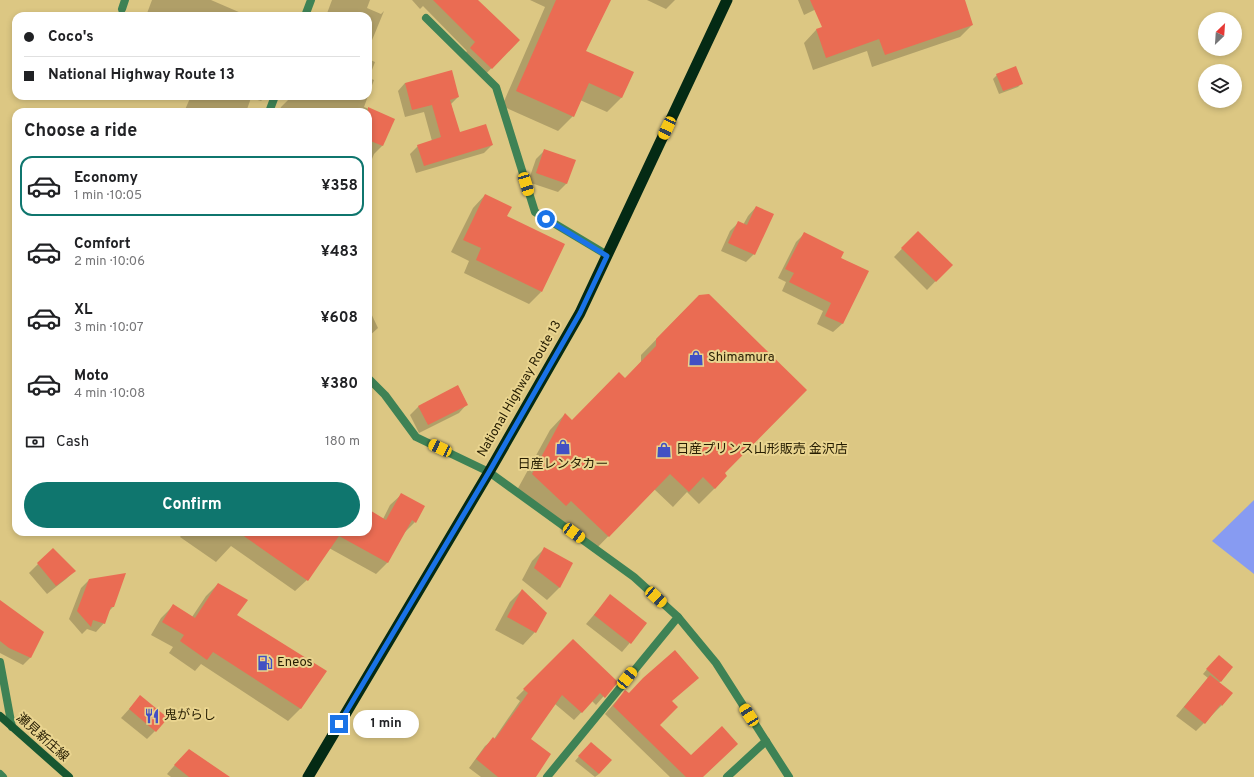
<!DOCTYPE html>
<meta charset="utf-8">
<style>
:root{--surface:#fff;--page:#f6f6f6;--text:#202124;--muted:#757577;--line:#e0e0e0;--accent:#0f766e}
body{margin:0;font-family:Overpass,"Noto Sans JP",sans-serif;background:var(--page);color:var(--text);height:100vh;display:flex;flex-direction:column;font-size:15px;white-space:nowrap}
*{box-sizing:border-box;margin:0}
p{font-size:13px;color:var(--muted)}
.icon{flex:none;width:22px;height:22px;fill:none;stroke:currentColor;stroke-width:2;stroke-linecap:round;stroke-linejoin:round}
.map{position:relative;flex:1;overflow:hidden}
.details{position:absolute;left:12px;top:108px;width:360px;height:428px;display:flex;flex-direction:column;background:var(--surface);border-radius:12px;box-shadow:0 2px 6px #0003}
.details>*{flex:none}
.banner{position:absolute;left:12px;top:12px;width:360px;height:88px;border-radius:12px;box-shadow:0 2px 6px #0003;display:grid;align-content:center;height:88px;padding:0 12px;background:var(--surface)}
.needle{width:26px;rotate:25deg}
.controls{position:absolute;left:1198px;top:12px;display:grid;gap:8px}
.controls a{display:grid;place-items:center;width:44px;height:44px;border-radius:50%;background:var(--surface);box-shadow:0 2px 6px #0003;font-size:20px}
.end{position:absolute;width:18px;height:18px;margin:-9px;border:5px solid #1a73e8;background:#fff;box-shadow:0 0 0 2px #fff}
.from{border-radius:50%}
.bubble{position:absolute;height:28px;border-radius:14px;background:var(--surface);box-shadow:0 2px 6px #0003;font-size:13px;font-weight:700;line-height:28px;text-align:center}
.car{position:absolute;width:12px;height:24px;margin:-12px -6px;border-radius:5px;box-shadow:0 0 3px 1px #0007;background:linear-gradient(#f5c518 24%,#345 0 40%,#f5c518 0 76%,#345 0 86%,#f5c518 0)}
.banner b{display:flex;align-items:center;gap:14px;height:38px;font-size:15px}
.banner b+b{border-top:1px solid var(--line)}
.banner i{width:10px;height:10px;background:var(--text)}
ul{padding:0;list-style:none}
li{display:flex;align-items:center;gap:12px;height:60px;margin:0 8px 6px;padding:0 4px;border:2px solid transparent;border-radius:12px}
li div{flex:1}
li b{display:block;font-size:15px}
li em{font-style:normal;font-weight:700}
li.on{border-color:var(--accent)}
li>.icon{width:36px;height:36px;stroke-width:1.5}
h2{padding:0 12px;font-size:18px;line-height:48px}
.pay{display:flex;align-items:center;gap:10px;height:44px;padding:0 12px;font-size:15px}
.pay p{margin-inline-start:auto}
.button{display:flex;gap:8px;margin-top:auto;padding:8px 12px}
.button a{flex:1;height:46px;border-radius:24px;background:var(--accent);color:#fff;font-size:16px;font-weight:700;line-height:46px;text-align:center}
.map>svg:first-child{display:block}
.water{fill:#879bf2}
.shadow{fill:#0003}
.building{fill:#ea6c53}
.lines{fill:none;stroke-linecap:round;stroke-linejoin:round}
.service{stroke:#3e8255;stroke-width:8}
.minor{stroke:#3e8255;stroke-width:8}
.secondary{stroke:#185731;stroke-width:8}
.trunk{stroke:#042a14;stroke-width:11}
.route{stroke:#1a73e8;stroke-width:5}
.labels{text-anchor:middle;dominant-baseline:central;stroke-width:4;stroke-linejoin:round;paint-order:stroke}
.poi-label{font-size:13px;fill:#261d02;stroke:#e9d48f;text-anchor:start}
.street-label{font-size:13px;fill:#261d02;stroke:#e9d48f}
</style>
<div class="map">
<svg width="1254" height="777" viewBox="0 0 1254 777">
<rect width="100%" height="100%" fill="#dcc783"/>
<polygon class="water" points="1254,500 1254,574 1212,541"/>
<g class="shadow">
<polygon points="152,0 211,0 248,16 146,16"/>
<polygon points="332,0 370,0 367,8 381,14 384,11 368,50 368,16 326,16"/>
<polygon points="412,0 476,0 518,40 483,77 462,57 467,51 423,6 420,9"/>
<polygon points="530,0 610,0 585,52 622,97 607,112 580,100 573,116 558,131 502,106 545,7"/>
<polygon points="647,0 675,0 666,9"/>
<polygon points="798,0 835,0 804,15"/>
<polygon points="904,0 964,0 972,25 960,37 872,67 867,51 813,70 804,43 816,30"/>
<polygon points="368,59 375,62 369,78 374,80 368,96"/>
<polygon points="997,75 1022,83 1018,87 999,94 993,79"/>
<polygon points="405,83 458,97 451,104 459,133 492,145 484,153 416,173 410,154 418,146 432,141 424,112 405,117 398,91"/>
<polygon points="191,96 266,96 261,101 251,98 246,112 184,112"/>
<polygon points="292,96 297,96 305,100 306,96 368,96 364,107 393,119 382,146 374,154 368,169 368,112 279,112 281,107"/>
<polygon points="545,150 574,161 566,184 558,192 528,182 536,159"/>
<polygon points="485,195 541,292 529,304 464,273 469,261 451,252 473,208"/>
<polygon points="756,207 754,254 746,262 721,251 730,231 738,223 743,225 748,216"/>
<polygon points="918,232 951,265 927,290 894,257"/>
<polygon points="804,234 840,258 867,272 842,324 833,332 817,324 823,311 782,291 786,282 778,278 796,242"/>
<polygon points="368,307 378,328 368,337"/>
<polygon points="684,311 723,473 715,488 699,504 687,492 673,507 654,489 593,552 555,516 550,521 517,490 550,430 565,414 572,421 625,379 641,362 641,355"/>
<polygon points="458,386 467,404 459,413 419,433 410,415 418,407"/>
<polygon points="402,494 415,522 403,534 387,563 376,574 329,548 307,580 295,591 231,546 216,562 180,537 184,532 368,532 368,511 383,519 390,505"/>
<polygon points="53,549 74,571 66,579 47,594 29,573"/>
<polygon points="544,549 572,563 559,588 547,600 522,580 532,561"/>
<polygon points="90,579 113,607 108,612 104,623 96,632 87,629 82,634 69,619 81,588"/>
<polygon points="218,584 236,616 325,672 300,709 288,721 201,664 195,671 169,653 173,647 151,635 161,618 173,606 192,617 206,596"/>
<polygon points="522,590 535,632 523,645 495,630 510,602"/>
<polygon points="610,596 646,624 622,652 586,624"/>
<polygon points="0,607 42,632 30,658 23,665 0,653"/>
<polygon points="573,640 616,682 596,705 592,701 574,720 555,704 529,739 534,777 481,777 469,768 485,746 494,739 520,701 516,698"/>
<polygon points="1215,660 1232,667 1219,683 1222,705 1196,731 1176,716 1208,678 1203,674"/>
<polygon points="625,691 628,694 671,702 658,725 702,777 670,777 605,714"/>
<polygon points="141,696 155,731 147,739 121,718"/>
<polygon points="587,747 599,774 595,777 575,761"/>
<polygon points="181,758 226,777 171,777 167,774"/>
</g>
<g class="building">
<polygon points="433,0 478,0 520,40 492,69 470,48 475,42"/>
<polygon points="556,0 611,0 586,51 634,72 622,98 589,83 574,117 516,91"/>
<polygon points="810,0 965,0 973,25 885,55 879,39 826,58 816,29 822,27"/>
<polygon points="1016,66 1023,84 1003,91 996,74"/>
<polygon points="452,70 459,97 450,100 460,132 486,124 493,145 424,166 417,145 441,137 432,105 412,110 405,83"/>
<polygon points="368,107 395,119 383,146 368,140"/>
<polygon points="544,149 576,160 567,184 536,173"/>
<polygon points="485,194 512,207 507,216 565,244 542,292 476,260 481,248 463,240"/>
<polygon points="756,206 774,214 755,255 728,243 738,221 747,225"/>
<polygon points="918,231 953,265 936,282 901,248"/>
<polygon points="804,232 844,252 841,258 869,271 843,324 825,316 831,303 789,282 794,273 785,269"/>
<polygon points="709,294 807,390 725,473 727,476 715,489 703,477 689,492 670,474 609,537 571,501 566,506 532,474 565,413 572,420 619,372 625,378 656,346 656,339 699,295"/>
<polygon points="458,385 468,405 428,425 418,406"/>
<polygon points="401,493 425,506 416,523 412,520 388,563 339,536 308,581 238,532 368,532 368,509 386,520"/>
<polygon points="544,547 573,563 560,588 534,568"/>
<polygon points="53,548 76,571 56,586 37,563"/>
<polygon points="126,573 114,607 111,607 105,624 93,620 91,627 77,611 89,579"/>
<polygon points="218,583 248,600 237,615 327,671 301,709 213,652 207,660 180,641 184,635 162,622 173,604 195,618"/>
<polygon points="522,589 547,613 536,633 507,617"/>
<polygon points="610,594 647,623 631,644 594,615"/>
<polygon points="0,600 44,632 31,658 9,648 0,641"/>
<polygon points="573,639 618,682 605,698 600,693 582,713 562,695 531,739 551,754 536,777 498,777 476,759 493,737 495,739 528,693 523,689"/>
<polygon points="675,650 699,678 672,701 678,707 660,725 691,755 722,726 738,744 703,777 686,777 613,706 625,690 629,693 643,678"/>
<polygon points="1219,655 1233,667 1221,682 1206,669"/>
<polygon points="1210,675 1233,693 1222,706 1221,704 1205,724 1184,707"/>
<polygon points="140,695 168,718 156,732 129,709"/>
<polygon points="591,742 612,760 599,774 578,756"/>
<polygon points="189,749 208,762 230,777 189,777 174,765"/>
</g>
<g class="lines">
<g class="service">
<polyline points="122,9 125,0"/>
<polyline points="305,16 311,0"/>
<polyline points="426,18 496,87 535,212 607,255"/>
<polyline points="269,112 275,96"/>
<polyline points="368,378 385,395 416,437 489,472"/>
<polyline points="547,777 678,617"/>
<polyline points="727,777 766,741"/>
</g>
<g class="minor">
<polyline points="489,472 634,577 678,617 716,663 789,777"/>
<polyline points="0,662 12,727"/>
<polyline points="0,774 3,777"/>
</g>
<polyline class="secondary" points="0,716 69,777"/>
<polyline class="trunk" points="308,777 489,472 580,313 727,0"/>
</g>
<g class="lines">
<polyline class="route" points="339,724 489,472 580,313 607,256 546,219"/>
</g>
<defs>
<g id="shop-bare" transform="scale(1.2)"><path d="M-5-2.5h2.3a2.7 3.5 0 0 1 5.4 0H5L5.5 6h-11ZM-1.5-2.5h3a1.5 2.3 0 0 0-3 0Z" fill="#4250c4" stroke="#e9d48f" stroke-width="2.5" paint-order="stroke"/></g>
<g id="fuel-bare" transform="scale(1.2)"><path d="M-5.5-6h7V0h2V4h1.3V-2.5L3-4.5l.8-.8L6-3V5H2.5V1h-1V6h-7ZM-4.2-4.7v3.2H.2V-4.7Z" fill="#4250c4" stroke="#e9d48f" stroke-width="2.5" paint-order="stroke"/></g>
<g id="restaurant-bare" transform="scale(1.2)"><path d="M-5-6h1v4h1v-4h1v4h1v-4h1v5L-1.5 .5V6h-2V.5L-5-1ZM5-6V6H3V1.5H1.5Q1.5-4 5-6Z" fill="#4250c4" stroke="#e9d48f" stroke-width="2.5" paint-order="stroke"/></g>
</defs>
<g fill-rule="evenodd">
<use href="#shop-bare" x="696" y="358"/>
<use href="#shop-bare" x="563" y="447"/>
<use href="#shop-bare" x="664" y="450"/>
<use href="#fuel-bare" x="265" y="663"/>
<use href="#restaurant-bare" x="152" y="716"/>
</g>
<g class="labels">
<g class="poi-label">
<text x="708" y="358">Shimamura</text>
<text x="676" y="450">日産プリンス山形販売 金沢店</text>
<text x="563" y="465" text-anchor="middle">日産レンタカー</text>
<text x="277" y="663">Eneos</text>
<text x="164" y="716">鬼がらし</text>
</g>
<g class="street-label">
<text transform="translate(520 389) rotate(-60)">National Highway Route 13</text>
<text transform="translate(42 738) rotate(42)">瀬見新庄線</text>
</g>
</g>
</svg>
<div class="controls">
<a><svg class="needle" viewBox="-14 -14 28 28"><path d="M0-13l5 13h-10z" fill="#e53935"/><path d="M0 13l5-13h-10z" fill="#757577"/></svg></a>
<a><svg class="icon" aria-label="layers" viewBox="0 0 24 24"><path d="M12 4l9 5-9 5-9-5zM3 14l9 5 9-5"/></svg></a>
</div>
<i class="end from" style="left:546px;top:219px"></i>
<i class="end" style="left:339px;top:724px"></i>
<div class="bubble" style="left:353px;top:710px;width:66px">1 min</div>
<i class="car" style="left:667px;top:128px;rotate:205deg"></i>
<i class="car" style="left:526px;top:184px;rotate:163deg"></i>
<i class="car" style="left:440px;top:448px;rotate:295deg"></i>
<i class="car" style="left:574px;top:533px;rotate:126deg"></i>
<i class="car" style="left:656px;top:597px;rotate:132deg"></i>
<i class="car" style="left:627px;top:678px;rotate:39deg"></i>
<i class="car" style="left:749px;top:715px;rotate:327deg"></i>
<div class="banner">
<b><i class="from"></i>Coco's</b>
<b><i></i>National Highway Route 13</b>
</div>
<section class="details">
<h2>Choose a ride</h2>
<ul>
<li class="on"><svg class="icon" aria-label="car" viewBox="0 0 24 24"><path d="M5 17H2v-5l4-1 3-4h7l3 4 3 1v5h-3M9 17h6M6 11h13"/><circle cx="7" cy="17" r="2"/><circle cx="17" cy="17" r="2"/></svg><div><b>Economy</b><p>1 min · 10:05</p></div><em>¥358</em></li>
<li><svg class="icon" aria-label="car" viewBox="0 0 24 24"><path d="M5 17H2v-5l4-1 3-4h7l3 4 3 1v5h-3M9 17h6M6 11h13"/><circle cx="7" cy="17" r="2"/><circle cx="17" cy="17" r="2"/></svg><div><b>Comfort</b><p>2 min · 10:06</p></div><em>¥483</em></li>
<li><svg class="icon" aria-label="car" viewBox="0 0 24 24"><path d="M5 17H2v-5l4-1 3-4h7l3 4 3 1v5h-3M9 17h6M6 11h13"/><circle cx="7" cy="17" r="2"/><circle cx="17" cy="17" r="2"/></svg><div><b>XL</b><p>3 min · 10:07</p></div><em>¥608</em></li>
<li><svg class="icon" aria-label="car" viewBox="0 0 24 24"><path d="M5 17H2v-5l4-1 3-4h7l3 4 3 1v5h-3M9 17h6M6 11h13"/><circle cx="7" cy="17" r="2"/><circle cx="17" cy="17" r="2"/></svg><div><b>Moto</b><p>4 min · 10:08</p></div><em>¥380</em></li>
</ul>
<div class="pay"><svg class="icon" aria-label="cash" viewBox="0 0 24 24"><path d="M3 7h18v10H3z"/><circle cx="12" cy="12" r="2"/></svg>Cash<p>180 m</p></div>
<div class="button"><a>Confirm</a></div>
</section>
</div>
